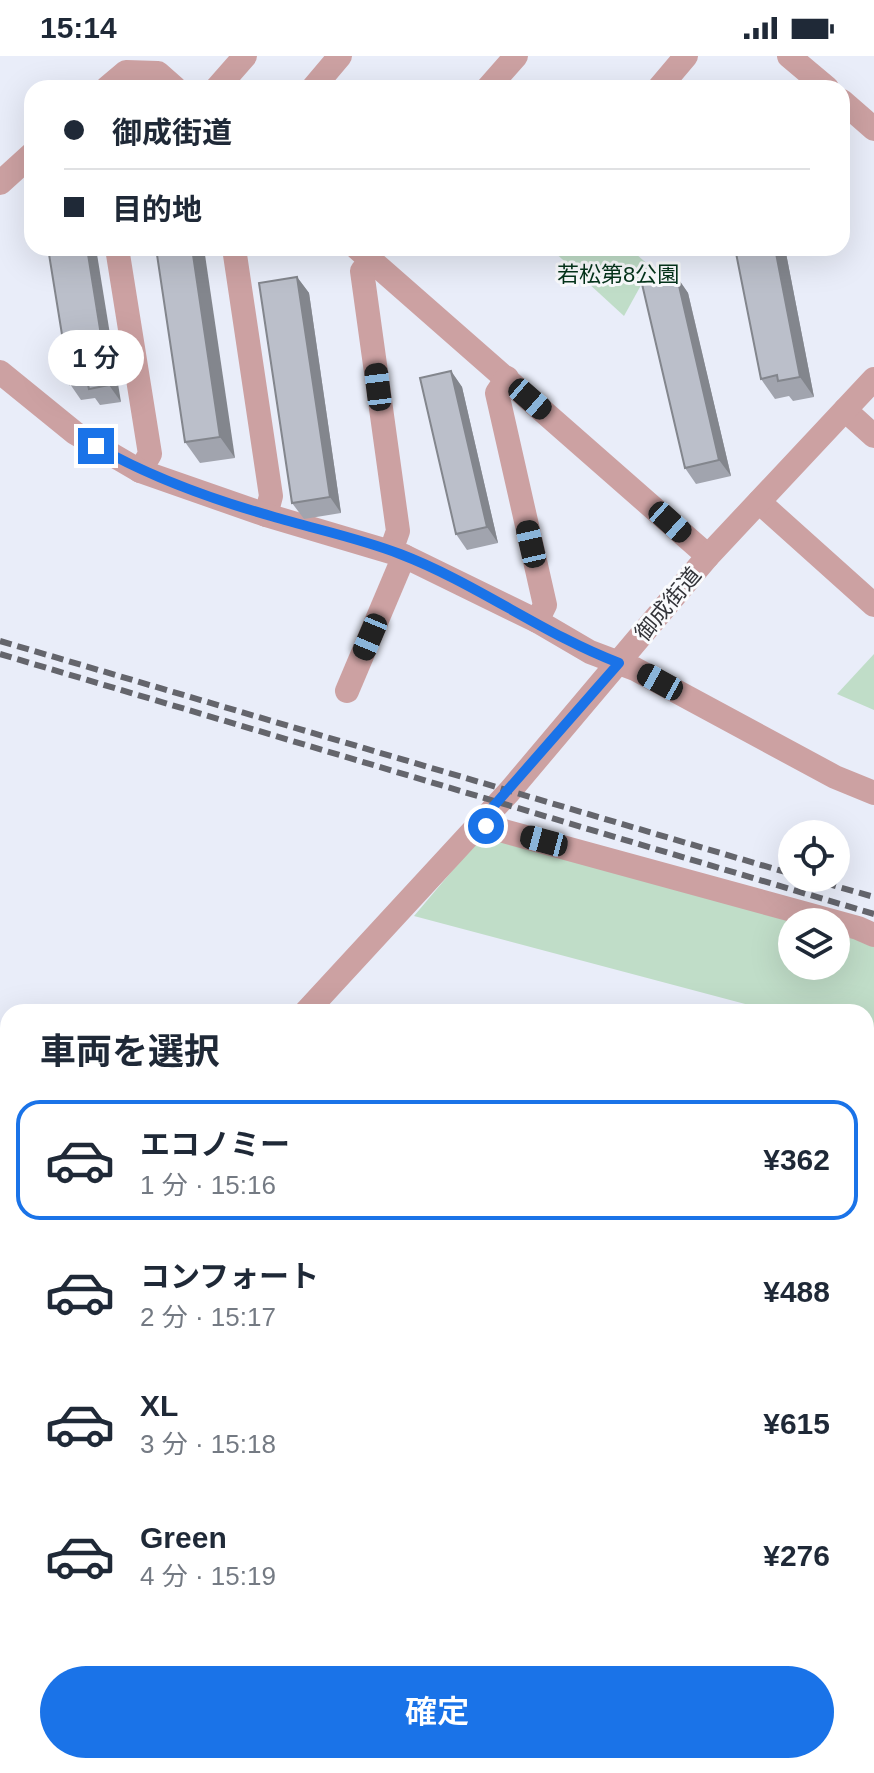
<!DOCTYPE html>
<html lang="ja">
<meta charset="utf-8">
<style>
:root{--surface:#fff;--page:#f2f2f3;--text:#1f2937;--muted:#747a83;--line:#e0e1e3;--accent:#1a73e8}
body{margin:0;font-family:Arial,"Noto Sans JP",sans-serif;background:var(--page);color:var(--text);height:100vh;display:flex;flex-direction:column;font-size:30px;white-space:nowrap}
*{box-sizing:border-box;margin:0}
p{font-size:26px;color:var(--muted)}
.icon{flex:none;width:44px;height:44px;fill:none;stroke:currentColor;stroke-width:2;stroke-linecap:round;stroke-linejoin:round}
.map{position:relative;flex:1;overflow:hidden}
.side{position:absolute;left:0px;top:948px;width:874px;height:770px;display:flex;flex-direction:column;background:var(--surface);border-radius:24px 24px 0 0;box-shadow:0 8px 32px #0002}
.side>*{flex:none}
.top-card{position:absolute;left:24px;top:24px;width:826px;height:176px;border-radius:24px;box-shadow:0 8px 32px #0002;display:grid;align-content:center;height:176px;padding:0 40px;background:var(--surface)}
.controls{position:absolute;left:778px;top:764px;display:grid;gap:16px}
.controls a{display:grid;place-items:center;width:72px;height:72px;border-radius:50%;background:var(--surface);box-shadow:0 8px 32px #0002;font-size:40px}
.end{position:absolute;width:36px;height:36px;margin:-18px;border:10px solid #1a73e8;background:#fff;box-shadow:0 0 0 4px #fff}
.from{border-radius:50%}
.bubble{position:absolute;height:56px;border-radius:28px;background:var(--surface);box-shadow:0 8px 32px #0002;font-size:26px;font-weight:600;line-height:56px;text-align:center}
.car{position:absolute;width:24px;height:48px;margin:-24px -12px;border-radius:10px;box-shadow:0 0 6px 2px #0007;background:linear-gradient(#222 24%,#8ab4d8 0 40%,#222 0 76%,#8ab4d8 0 86%,#222 0)}
.top-card b{display:flex;align-items:center;gap:28px;height:76px;font-size:30px}
.top-card b+b{border-top:2px solid var(--line)}
.top-card i{width:20px;height:20px;background:var(--text)}
ul{padding:0;list-style:none}
li{display:flex;align-items:center;gap:24px;height:120px;margin:0 16px 12px;padding:0 24px;border:4px solid transparent;border-radius:24px}
li div{flex:1}
li b{display:block;font-size:30px}
li em{font-style:normal;font-weight:600}
li.active{border-color:var(--accent)}
li>.icon{width:72px;height:72px;stroke-width:1.5}
h2{padding:0 40px;font-size:36px;line-height:96px}
.primary-button{display:flex;gap:16px;margin-top:auto;padding:16px 40px}
.primary-button a{flex:1;height:92px;border-radius:48px;background:var(--accent);color:#fff;font-size:32px;font-weight:600;line-height:92px;text-align:center}
.status{display:flex;justify-content:space-between;align-items:center;height:56px;padding:0 40px;background:var(--surface);direction:ltr}
.status svg{height:22px;fill:currentColor}
.map>svg:first-child{display:block}
.green{fill:#c0ddc8}
.forest{fill:#93b79e}
.lines{fill:none;stroke-linecap:round;stroke-linejoin:round}
.minor{stroke:#cca1a2;stroke-width:24}
.rail{stroke:#64656c;stroke-width:6;stroke-dasharray:12 6;stroke-linecap:butt}
.wall{fill:#a1a4ae}
.shaded-wall{fill:#83868d}
.building{fill:#bbbfca;stroke:#83868d;stroke-width:2}
.route{stroke:#1a73e8;stroke-width:10}
.labels{text-anchor:middle;dominant-baseline:central;stroke-width:6;stroke-linejoin:round;paint-order:stroke}
.park-label{font-size:22px;fill:#04331a;stroke:#fafbfd}
.street-label{font-size:22px;fill:#333439;stroke:#fafbfd}
</style>
<div class="status"><b>15:14</b><svg viewBox="0 0 49 12"><path d="M0 12V9h3v3zM5 12V6h3v6zM10 12V3h3v9zM15 12V0h3v12zM26 1h20v11H26zM47 4h2v5h-2z"/></svg></div>
<div class="map">
<svg width="874" height="1717" viewBox="0 0 874 1717">
<rect width="100%" height="100%" fill="#e9edf9"/>
<g class="green">
<polygon points="550,192 629,192 651,211 624,260"/>
<polygon points="874,598 874,654 837,638"/>
<polygon points="485,776 792,866 792,910 836,910 836,873 874,889 874,982 866,980 866,956 775,956 414,860"/>
</g>
<polygon class="forest" points="874,1148 874,1717 414,1717 394,1710 866,1710 866,1180"/>
<g class="lines">
<g class="minor">
<polyline points="789,0 827,32"/>
<polyline points="107,32 126,16 158,17 175,32"/>
<polyline points="217,32 245,0"/>
<polyline points="313,32 340,0"/>
<polyline points="488,32 516,0"/>
<polyline points="659,32 686,0"/>
<polyline points="842,45 874,73"/>
<polyline points="0,127 32,98"/>
<polyline points="117,192 150,398 140,415"/>
<polyline points="234,192 271,440 266,459"/>
<polyline points="357,192 708,500"/>
<polyline points="371,204 362,215 398,475 391,495"/>
<polyline points="0,316 75,377 140,415 266,459 404,500 537,565 590,596 635,613 835,721 874,737"/>
<polyline points="507,322 497,337 545,549 537,565"/>
<polyline points="845,354 874,380"/>
<polyline points="759,446 874,549"/>
<polyline points="347,635 404,500"/>
<polyline points="478,768 858,872 874,879"/>
<polyline points="306,956 509,736 708,500 874,323"/>
<polyline points="0,1290 8,1281"/>
<polyline points="0,1633 8,1636"/>
<polyline points="258,1710 280,1717"/>
<polyline points="165,1717 167,1710"/>
</g>
<g class="rail">
<polyline points="0,585 792,818"/>
<polyline points="0,598 874,858"/>
<polyline points="807,822 874,841"/>
</g>
</g>
<g class="wall">
<polygon points="48,192 121,346 100,349 95,342 81,344 70,328"/>
<polygon points="156,192 235,402 200,407 185,386"/>
<polygon points="735,192 785,192 814,341 793,345 789,340 775,343 761,323"/>
<polygon points="297,221 309,237 341,457 304,463 292,447"/>
<polygon points="677,221 688,237 731,420 696,428 685,412"/>
<polygon points="451,315 462,331 498,487 467,494 456,478"/>
</g>
<g class="shaded-wall">
<polygon points="87,192 96,192 121,346 109,329"/>
<polygon points="192,192 204,192 235,402 220,381"/>
<polygon points="775,192 785,192 814,341 800,321"/>
<polygon points="297,221 309,237 341,457 330,441"/>
<polygon points="677,221 688,237 731,420 719,404"/>
<polygon points="451,315 462,331 498,487 487,471"/>
</g>
<g class="building">
<polygon points="48,192 87,192 109,329 89,333 87,325 70,328"/>
<polygon points="156,192 192,192 220,381 185,386"/>
<polygon points="735,192 775,192 800,321 778,325 777,319 761,323"/>
<polygon points="297,221 330,441 292,447 259,227"/>
<polygon points="677,221 719,404 685,412 642,228"/>
<polygon points="451,315 487,471 456,478 420,322"/>
</g>
<g class="lines">
<path class="route" d="M96 390C150 421 211 443 271 460 314 473 359 482 400 498 476 527 543 578 619 607L478 768 486 770"/>
</g>
<g class="labels">
<g class="park-label">
<text x="618" y="218">若松第8公園</text>
</g>
<g class="street-label">
<text transform="translate(668 548) rotate(-50)">御成街道</text>
</g>
</g>
</svg>
<div class="controls">
<a><svg class="icon" aria-label="locate" viewBox="0 0 24 24"><circle cx="12" cy="12" r="6"/><path d="M12 2v4M12 18v4M2 12h4M18 12h4"/></svg></a>
<a><svg class="icon" aria-label="layers" viewBox="0 0 24 24"><path d="M12 4l9 5-9 5-9-5zM3 14l9 5 9-5"/></svg></a>
</div>
<i class="end from" style="left:486px;top:770px"></i>
<i class="end" style="left:96px;top:390px"></i>
<div class="bubble" style="left:48px;top:274px;width:96px">1 分</div>
<i class="car" style="left:378px;top:331px;rotate:353deg"></i>
<i class="car" style="left:530px;top:343px;rotate:131deg"></i>
<i class="car" style="left:670px;top:466px;rotate:132deg"></i>
<i class="car" style="left:531px;top:488px;rotate:347deg"></i>
<i class="car" style="left:370px;top:581px;rotate:203deg"></i>
<i class="car" style="left:660px;top:626px;rotate:299deg"></i>
<i class="car" style="left:544px;top:785px;rotate:285deg"></i>
<div class="top-card">
<b><i class="from"></i>御成街道</b>
<b><i></i>目的地</b>
</div>
<section class="side">
<h2>車両を選択</h2>
<ul>
<li class="active"><svg class="icon" aria-label="car" viewBox="0 0 24 24"><path d="M5 17H2v-5l4-1 3-4h7l3 4 3 1v5h-3M9 17h6M6 11h13"/><circle cx="7" cy="17" r="2"/><circle cx="17" cy="17" r="2"/></svg><div><b>エコノミー</b><p>1 分 · 15:16</p></div><em>¥362</em></li>
<li><svg class="icon" aria-label="car" viewBox="0 0 24 24"><path d="M5 17H2v-5l4-1 3-4h7l3 4 3 1v5h-3M9 17h6M6 11h13"/><circle cx="7" cy="17" r="2"/><circle cx="17" cy="17" r="2"/></svg><div><b>コンフォート</b><p>2 分 · 15:17</p></div><em>¥488</em></li>
<li><svg class="icon" aria-label="car" viewBox="0 0 24 24"><path d="M5 17H2v-5l4-1 3-4h7l3 4 3 1v5h-3M9 17h6M6 11h13"/><circle cx="7" cy="17" r="2"/><circle cx="17" cy="17" r="2"/></svg><div><b>XL</b><p>3 分 · 15:18</p></div><em>¥615</em></li>
<li><svg class="icon" aria-label="car" viewBox="0 0 24 24"><path d="M5 17H2v-5l4-1 3-4h7l3 4 3 1v5h-3M9 17h6M6 11h13"/><circle cx="7" cy="17" r="2"/><circle cx="17" cy="17" r="2"/></svg><div><b>Green</b><p>4 分 · 15:19</p></div><em>¥276</em></li>
</ul>
<div class="primary-button"><a>確定</a></div>
</section>
</div>
